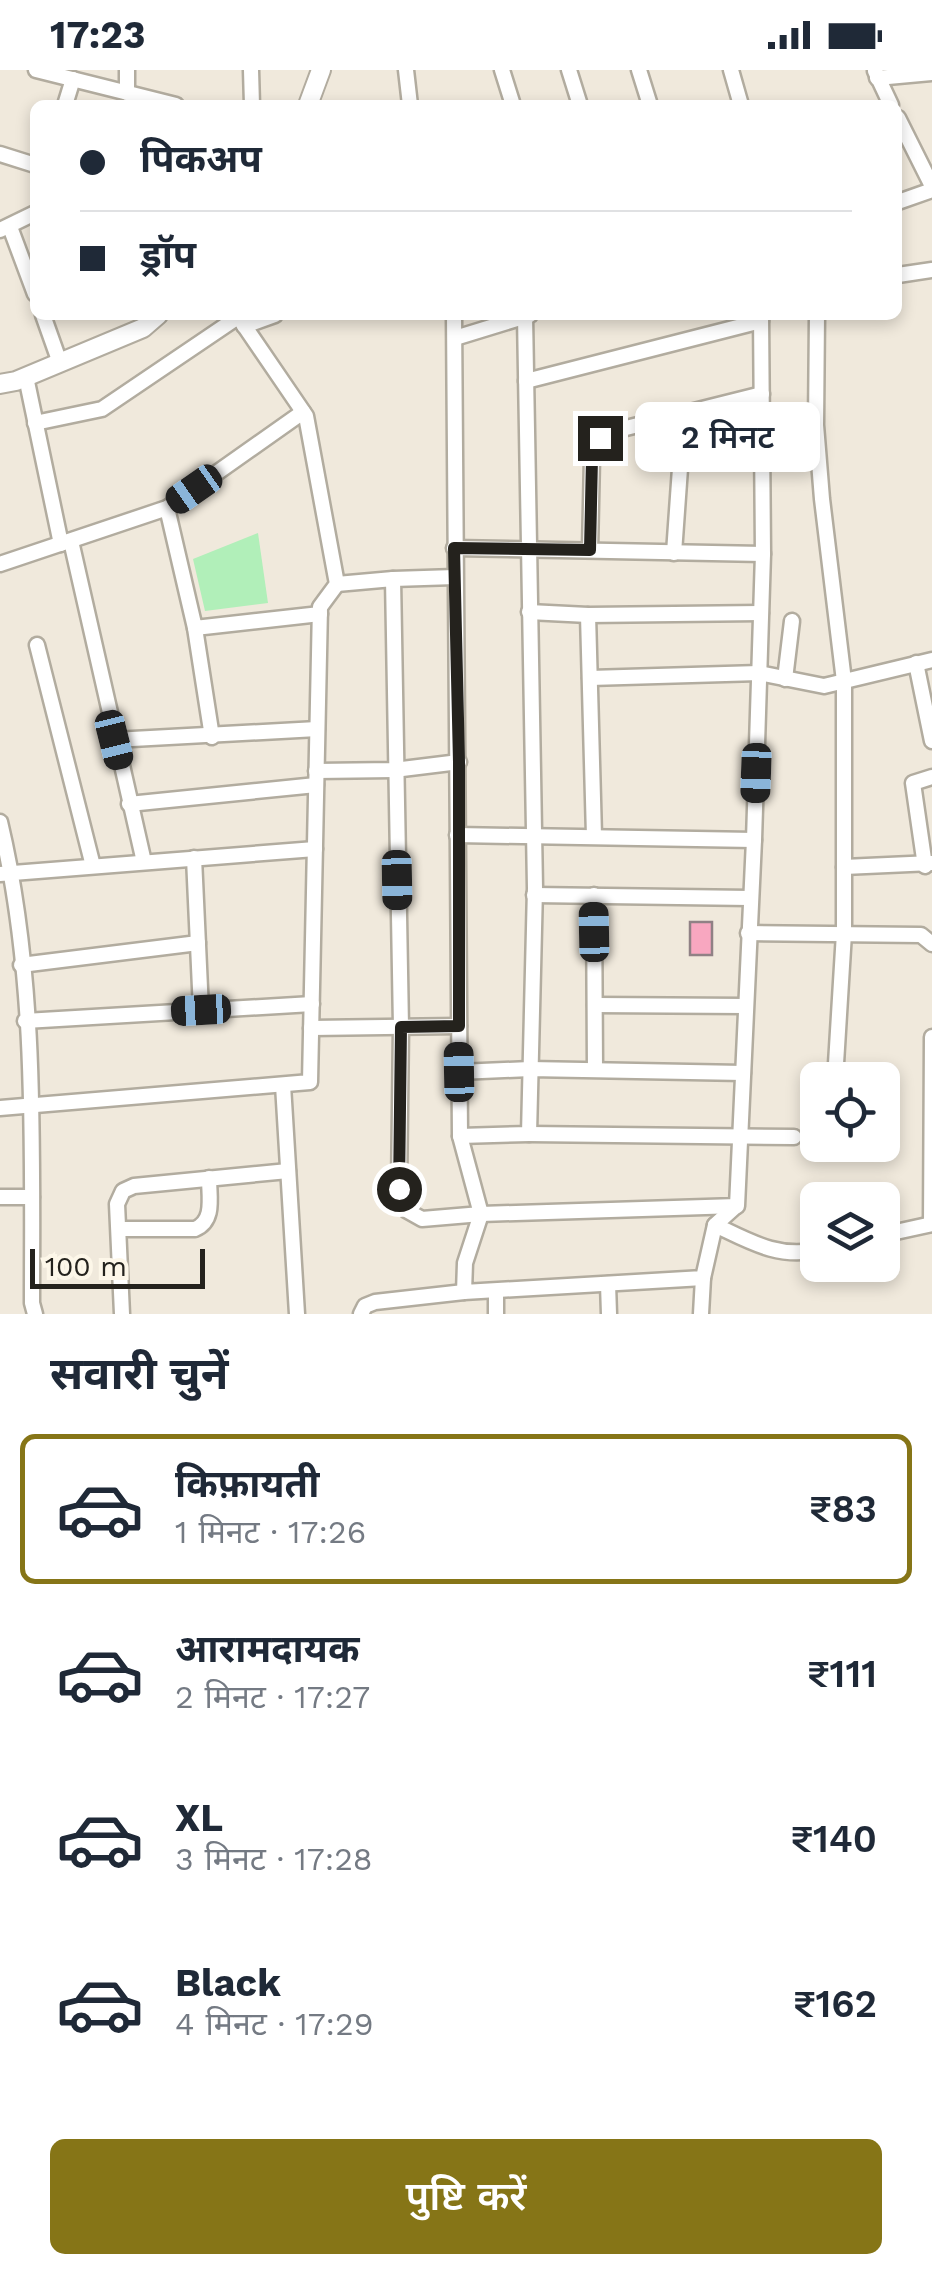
<!DOCTYPE html>
<html lang="hi">
<meta charset="utf-8">
<style>
:root{--surface:#fff;--page:#f6f6f7;--text:#1f2937;--muted:#747a83;--line:#e0e1e3;--accent:#867517}
body{margin:0;font-family:"Work Sans","Noto Sans Devanagari",sans-serif;background:var(--page);color:var(--text);height:100vh;display:flex;flex-direction:column;font-size:38px;white-space:nowrap}
*{box-sizing:border-box;margin:0}
p{font-size:32px;color:var(--muted)}
.icon{flex:none;width:55px;height:55px;fill:none;stroke:currentColor;stroke-width:2;stroke-linecap:round;stroke-linejoin:round}
.map{position:relative;height:1244px;overflow:hidden}
.sheet{display:flex;flex-direction:column;background:var(--surface);flex:1}
.sheet>*{flex:none}
.hud{position:absolute;left:30px;top:30px;width:872px;height:220px;border-radius:15px;box-shadow:0 5px 15px #0003;display:grid;align-content:center;height:220px;padding:0 50px;background:var(--surface)}
.controls{position:absolute;left:800px;top:992px;display:grid;gap:20px}
.controls a{display:grid;place-items:center;width:100px;height:100px;border-radius:15px;background:var(--surface);box-shadow:0 5px 15px #0003;font-size:50px}
.scale{position:absolute;left:30px;bottom:25px;width:175px;box-sizing:border-box;padding-left:10px;border:5px solid #24221d;border-top:0;font-size:28px;line-height:35px;white-space:nowrap;color:#24221d;-webkit-text-stroke:8px #fdf7e9;paint-order:stroke}
.end{position:absolute;width:45px;height:45px;margin:-22px;border:12px solid #24221d;background:#fff;box-shadow:0 0 0 5px #fff}
.from{border-radius:50%}
.bubble{position:absolute;height:70px;border-radius:15px;background:var(--surface);box-shadow:0 5px 15px #0003;font-size:32px;font-weight:600;line-height:70px;text-align:center}
.car{position:absolute;width:30px;height:60px;margin:-30px -15px;border-radius:12px;box-shadow:0 0 8px 2px #0007;background:linear-gradient(#222 24%,#8ab4d8 0 40%,#222 0 76%,#8ab4d8 0 86%,#222 0)}
.hud b{display:flex;align-items:center;gap:35px;height:95px;font-size:38px}
.hud b+b{border-top:2px solid var(--line)}
.hud i{width:25px;height:25px;background:var(--text)}
ul{padding:0;list-style:none}
li{display:flex;align-items:center;gap:30px;height:150px;margin:0 20px 15px;padding:0 30px;border:5px solid transparent;border-radius:15px}
li div{flex:1}
li b{display:block;font-size:38px}
li em{font-style:normal;font-weight:600}
li.on{border-color:var(--accent)}
li>.icon{width:90px;height:90px;stroke-width:1.5}
h2{padding:0 50px;font-size:45px;line-height:120px}
.cta{display:flex;gap:20px;margin-top:auto;padding:20px 50px}
.cta a{flex:1;height:115px;border-radius:15px;background:var(--accent);color:#fff;font-size:40px;font-weight:600;line-height:115px;text-align:center}
.status{display:flex;justify-content:space-between;align-items:center;height:70px;padding:0 50px;background:var(--surface);direction:ltr}
.status svg{height:28px;fill:currentColor}
.map>svg:first-child{display:block}
.green{fill:#b1efb9}
.building{fill:#f8a7c0;stroke:#908185;stroke-width:2.5}
.lines{fill:none;stroke-linecap:round;stroke-linejoin:round}
.minor-casing{stroke:#b2ac9f;stroke-width:19}
.major-casing{stroke:#b2ac9f;stroke-width:22}
.minor{stroke:#fff;stroke-width:14}
.major{stroke:#fff;stroke-width:18}
.route{stroke:#24221d;stroke-width:12}
</style>
<div class="status"><b>17:23</b><svg viewBox="0 0 49 12"><path d="M0 12V9h3v3zM5 12V6h3v6zM10 12V3h3v9zM15 12V0h3v12zM26 1h20v11H26zM47 4h2v5h-2z"/></svg></div>
<div class="map">
<svg width="932" height="1244" viewBox="0 0 932 1244">
<rect width="100%" height="100%" fill="#f0e9dc"/>
<polygon class="green" points="258,463 268,533 205,541 193,489"/>
<rect class="building" x="690" y="852" width="22" height="33"/>
<g class="lines">
<g class="minor-casing">
<g id="minor">
<polyline points="36,0 176,35"/>
<polyline points="251,0 252,35"/>
<polyline points="406,0 410,35"/>
<polyline points="502,0 513,35"/>
<polyline points="569,0 580,35"/>
<polyline points="639,0 650,35"/>
<polyline points="731,0 741,35"/>
<polyline points="875,1 891,35"/>
<polyline points="877,8 932,3"/>
<polyline points="127,23 127,0"/>
<polyline points="65,35 73,9"/>
<polyline points="898,48 932,116"/>
<polyline points="0,84 35,95"/>
<polyline points="898,132 932,120"/>
<polyline points="10,157 35,224"/>
<polyline points="0,160 35,143"/>
<polyline points="898,205 932,200"/>
<polyline points="43,245 60,293"/>
<polyline points="454,245 460,1066 481,1144 465,1193 464,1222 703,1208 715,1155 735,1137"/>
<polyline points="817,245 816,355 822,429 844,611 844,863 835,1010"/>
<polyline points="244,256 275,245"/>
<polyline points="455,268 530,245"/>
<polyline points="26,307 61,474"/>
<polyline points="526,311 761,251"/>
<polyline points="35,353 102,339 238,247"/>
<polyline points="167,438 195,558 320,544"/>
<polyline points="71,471 144,792"/>
<polyline points="454,478 763,484"/>
<polyline points="590,480 592,388 594,375 610,362 762,324"/>
<polyline points="674,483 684,342"/>
<polyline points="0,494 167,438 303,342"/>
<polyline points="393,509 455,507"/>
<polyline points="337,514 393,509 401,957 399,1119 406,1140 422,1149 481,1144 737,1136 754,770 763,484 761,245"/>
<polyline points="529,542 588,545 761,543"/>
<polyline points="588,545 594,766"/>
<polyline points="195,558 212,667"/>
<polyline points="37,575 93,796"/>
<polyline points="916,593 932,671"/>
<polyline points="590,608 759,603 824,616 932,590"/>
<polyline points="785,609 792,551"/>
<polyline points="114,670 317,659"/>
<polyline points="316,701 394,700 459,692"/>
<polyline points="129,734 316,715"/>
<path d="M0 752C37 907 32 1074 32 1233L35 1244"/>
<polyline points="457,765 754,770"/>
<polyline points="194,788 201,940"/>
<polyline points="925,796 913,713 932,707"/>
<polyline points="844,797 932,793"/>
<polyline points="0,804 315,779"/>
<polyline points="534,825 750,828"/>
<polyline points="594,825 595,999"/>
<polyline points="748,863 921,865 932,874"/>
<polyline points="21,895 198,873"/>
<polyline points="595,935 745,936"/>
<polyline points="25,951 312,934"/>
<polyline points="311,958 459,956"/>
<polyline points="459,1002 530,999 743,1003"/>
<polyline points="283,1015 297,1244"/>
<polyline points="0,1038 310,1012 320,537 337,514 306,346 237,245"/>
<polyline points="529,1064 794,1067"/>
<polyline points="460,1066 529,1064 535,818 525,246"/>
<polyline points="0,1127 32,1127"/>
<polyline points="931,1154 932,967"/>
<path d="M715 1155C749 1171 778 1189 818 1180"/>
<path d="M119 1159H195C215 1151 209 1127 209 1108"/>
<polyline points="882,1165 932,1154"/>
<polyline points="608,1214 609,1244"/>
<polyline points="496,1221 496,1244"/>
<polyline points="122,1244 117,1134 123,1121 134,1116 288,1101"/>
<polyline points="361,1244 365,1236 375,1232 464,1222"/>
<polyline points="701,1244 703,1208"/>
</g>
</g>
<g class="major-casing">
<g id="major">
<polyline points="308,35 321,0"/>
<polyline points="0,314 16,311 143,258 158,245"/>
</g>
</g>
<use href="#minor" class="minor"/>
<use href="#major" class="major"/>
</g>
<g class="lines">
<polyline class="route" points="399,1119 401,957 459,956 459,692 454,478 590,480 592,388 600,368"/>
</g>
</svg>
<div class="controls">
<a><svg class="icon" aria-label="locate" viewBox="0 0 24 24"><circle cx="12" cy="12" r="6"/><path d="M12 2v4M12 18v4M2 12h4M18 12h4"/></svg></a>
<a><svg class="icon" aria-label="layers" viewBox="0 0 24 24"><path d="M12 4l9 5-9 5-9-5zM3 14l9 5 9-5"/></svg></a>
</div>
<div class="scale">100 m</div>
<i class="end from" style="left:399px;top:1119px"></i>
<i class="end" style="left:600px;top:368px"></i>
<div class="bubble" style="left:635px;top:332px;width:185px">2 मिनट</div>
<i class="car" style="left:194px;top:419px;rotate:235deg"></i>
<i class="car" style="left:114px;top:670px;rotate:166deg"></i>
<i class="car" style="left:756px;top:703px;rotate:182deg"></i>
<i class="car" style="left:397px;top:810px;rotate:179deg"></i>
<i class="car" style="left:594px;top:862px;rotate:359deg"></i>
<i class="car" style="left:201px;top:940px;rotate:267deg"></i>
<i class="car" style="left:459px;top:1002px;rotate:359deg"></i>
<div class="hud">
<b><i class="from"></i>पिकअप</b>
<b><i></i>ड्रॉप</b>
</div>
</div>
<section class="sheet">
<h2>सवारी चुनें</h2>
<ul>
<li class="on"><svg class="icon" aria-label="car" viewBox="0 0 24 24"><path d="M5 17H2v-5l4-1 3-4h7l3 4 3 1v5h-3M9 17h6M6 11h13"/><circle cx="7" cy="17" r="2"/><circle cx="17" cy="17" r="2"/></svg><div><b>किफ़ायती</b><p>1 मिनट · 17:26</p></div><em>₹83</em></li>
<li><svg class="icon" aria-label="car" viewBox="0 0 24 24"><path d="M5 17H2v-5l4-1 3-4h7l3 4 3 1v5h-3M9 17h6M6 11h13"/><circle cx="7" cy="17" r="2"/><circle cx="17" cy="17" r="2"/></svg><div><b>आरामदायक</b><p>2 मिनट · 17:27</p></div><em>₹111</em></li>
<li><svg class="icon" aria-label="car" viewBox="0 0 24 24"><path d="M5 17H2v-5l4-1 3-4h7l3 4 3 1v5h-3M9 17h6M6 11h13"/><circle cx="7" cy="17" r="2"/><circle cx="17" cy="17" r="2"/></svg><div><b>XL</b><p>3 मिनट · 17:28</p></div><em>₹140</em></li>
<li><svg class="icon" aria-label="car" viewBox="0 0 24 24"><path d="M5 17H2v-5l4-1 3-4h7l3 4 3 1v5h-3M9 17h6M6 11h13"/><circle cx="7" cy="17" r="2"/><circle cx="17" cy="17" r="2"/></svg><div><b>Black</b><p>4 मिनट · 17:29</p></div><em>₹162</em></li>
</ul>
<div class="cta"><a>पुष्टि करें</a></div>
</section>
